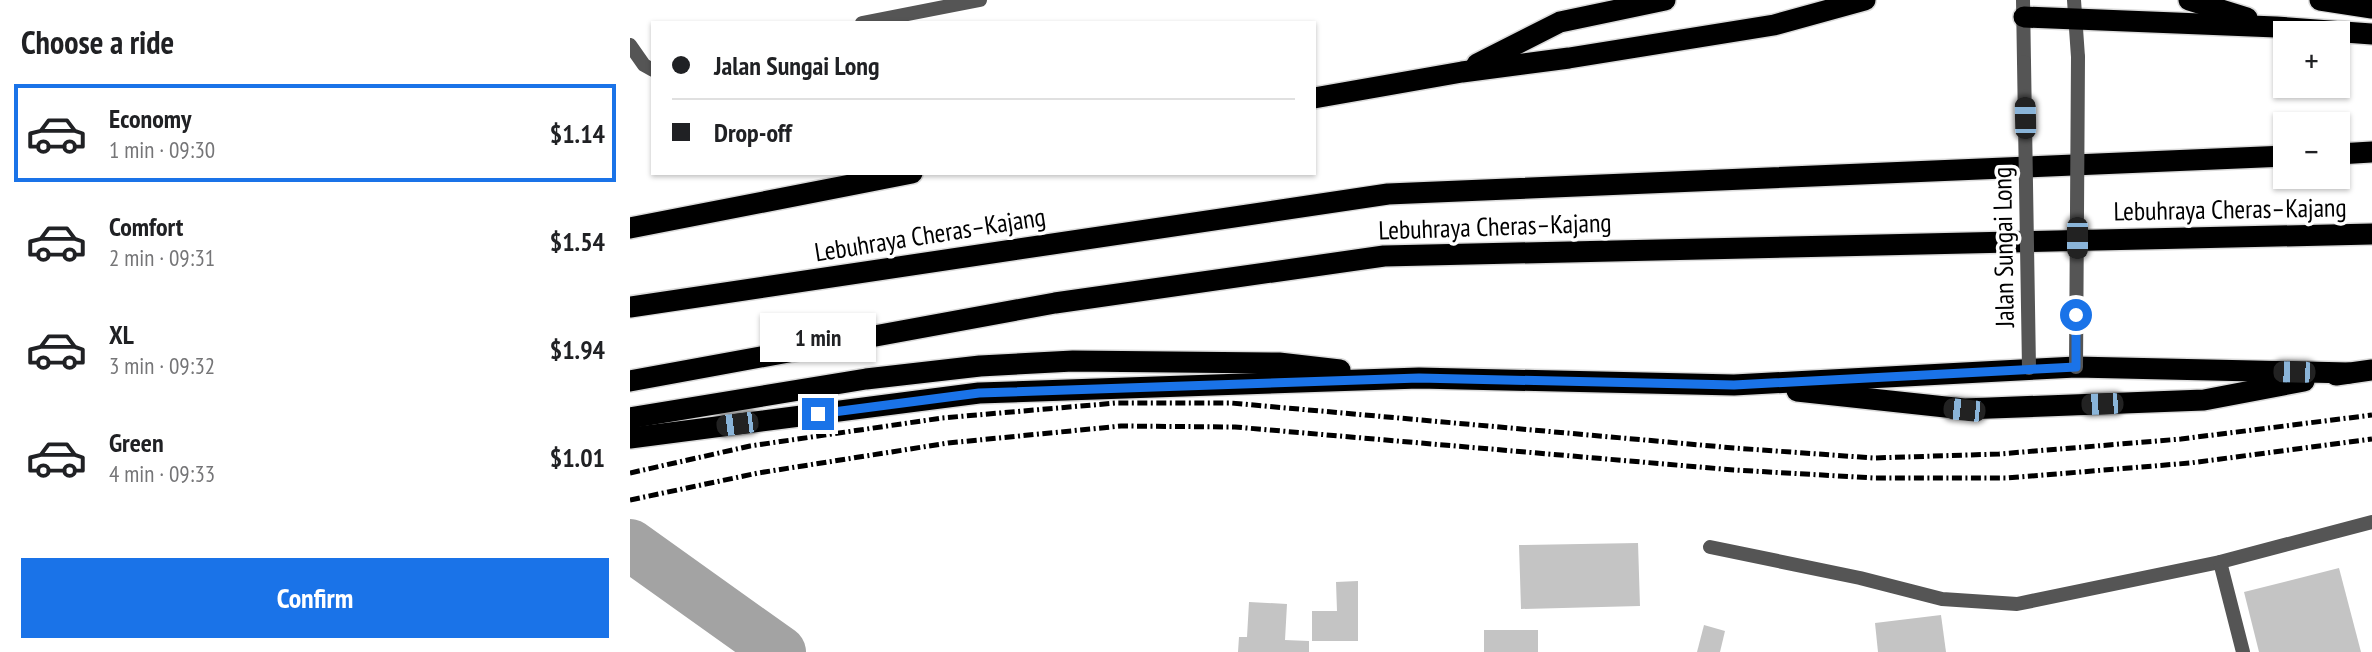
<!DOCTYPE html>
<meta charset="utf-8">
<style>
:root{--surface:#fff;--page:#f6f6f6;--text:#202124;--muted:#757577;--line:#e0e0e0;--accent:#1a73e8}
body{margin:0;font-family:"PT Sans Narrow",sans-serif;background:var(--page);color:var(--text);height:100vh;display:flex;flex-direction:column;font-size:26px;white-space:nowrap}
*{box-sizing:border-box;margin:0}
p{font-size:23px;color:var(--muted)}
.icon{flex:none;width:38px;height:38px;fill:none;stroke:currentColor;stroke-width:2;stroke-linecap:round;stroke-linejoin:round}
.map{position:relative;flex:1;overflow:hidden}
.drawer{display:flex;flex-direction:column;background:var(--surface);width:630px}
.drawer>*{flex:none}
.guide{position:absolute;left:21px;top:21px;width:665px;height:154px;border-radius:0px;box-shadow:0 2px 5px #0004;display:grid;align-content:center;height:154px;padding:0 21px;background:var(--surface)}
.fabs{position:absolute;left:1643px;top:21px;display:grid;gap:14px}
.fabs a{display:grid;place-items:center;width:77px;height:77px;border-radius:0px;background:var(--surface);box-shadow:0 2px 5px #0004;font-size:35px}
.end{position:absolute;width:32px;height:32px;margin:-16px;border:9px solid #1a73e8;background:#fff;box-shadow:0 0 0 4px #fff}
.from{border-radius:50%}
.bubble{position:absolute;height:49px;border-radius:0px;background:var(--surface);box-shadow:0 2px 5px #0004;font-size:23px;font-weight:700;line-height:49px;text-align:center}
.car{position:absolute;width:21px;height:42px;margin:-21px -10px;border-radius:9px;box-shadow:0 0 5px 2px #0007;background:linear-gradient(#222 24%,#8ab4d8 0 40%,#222 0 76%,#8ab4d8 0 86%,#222 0)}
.guide b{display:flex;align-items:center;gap:24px;height:66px;font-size:26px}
.guide b+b{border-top:2px solid var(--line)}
.guide i{width:18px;height:18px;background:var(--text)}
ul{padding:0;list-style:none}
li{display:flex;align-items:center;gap:21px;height:98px;margin:0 14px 10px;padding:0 7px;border:4px solid transparent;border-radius:0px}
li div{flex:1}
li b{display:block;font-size:26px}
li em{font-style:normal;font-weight:700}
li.active{border-color:var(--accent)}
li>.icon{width:63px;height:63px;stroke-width:1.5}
h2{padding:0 21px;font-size:32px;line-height:84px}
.button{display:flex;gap:14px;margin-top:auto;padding:14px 21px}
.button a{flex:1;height:80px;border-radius:0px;background:var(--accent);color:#fff;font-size:28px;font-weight:700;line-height:80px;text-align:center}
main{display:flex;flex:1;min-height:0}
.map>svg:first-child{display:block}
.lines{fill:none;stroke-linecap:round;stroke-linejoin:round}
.river{stroke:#a3a3a3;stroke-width:52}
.building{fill:#c4c4c4}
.motorway-casing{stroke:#dbdbdb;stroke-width:24}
.service{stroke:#555;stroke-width:14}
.tertiary{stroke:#555;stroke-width:14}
.motorway{stroke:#000;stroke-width:21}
.rail{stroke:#000;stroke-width:5;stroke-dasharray:10 3.5 2 3.5;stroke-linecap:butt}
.tertiary-bridge{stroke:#555;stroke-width:14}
.route{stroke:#1a73e8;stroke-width:9}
.labels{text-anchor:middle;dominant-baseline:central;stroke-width:7;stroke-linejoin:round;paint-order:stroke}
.street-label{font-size:26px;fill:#000;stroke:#fff}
</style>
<main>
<section class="drawer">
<h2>Choose a ride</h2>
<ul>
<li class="active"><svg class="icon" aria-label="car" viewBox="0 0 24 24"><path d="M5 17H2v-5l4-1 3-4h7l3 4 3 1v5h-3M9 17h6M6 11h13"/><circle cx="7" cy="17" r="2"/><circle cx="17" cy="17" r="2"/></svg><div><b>Economy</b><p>1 min · 09:30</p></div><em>$1.14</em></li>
<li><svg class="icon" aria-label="car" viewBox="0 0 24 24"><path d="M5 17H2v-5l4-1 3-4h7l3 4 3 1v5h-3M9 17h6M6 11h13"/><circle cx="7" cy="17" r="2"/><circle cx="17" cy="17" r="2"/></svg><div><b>Comfort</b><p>2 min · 09:31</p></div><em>$1.54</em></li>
<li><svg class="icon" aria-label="car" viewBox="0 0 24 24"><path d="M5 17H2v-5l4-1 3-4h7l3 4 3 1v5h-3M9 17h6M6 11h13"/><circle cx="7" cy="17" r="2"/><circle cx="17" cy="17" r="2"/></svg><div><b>XL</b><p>3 min · 09:32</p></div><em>$1.94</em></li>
<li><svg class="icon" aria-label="car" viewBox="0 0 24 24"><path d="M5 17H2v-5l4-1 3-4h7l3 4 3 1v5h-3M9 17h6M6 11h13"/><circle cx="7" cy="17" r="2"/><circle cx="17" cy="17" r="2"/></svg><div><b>Green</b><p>4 min · 09:33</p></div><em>$1.01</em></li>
</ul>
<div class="button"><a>Confirm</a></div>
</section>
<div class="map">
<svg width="1742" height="652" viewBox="0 0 1742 652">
<rect width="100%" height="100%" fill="#fff"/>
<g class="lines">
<polyline class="river" points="0,545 150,652"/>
</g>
<g class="building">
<polygon points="1008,543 1010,606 891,609 889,545"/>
<polygon points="1709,568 1731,652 1629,652 1614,592"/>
<polygon points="728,581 728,641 682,641 682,611 707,611 706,582"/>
<polygon points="619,602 657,604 655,640 679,641 679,652 608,652 609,637 617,637"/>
<polygon points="1311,615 1316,652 1248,652 1245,623"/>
<polygon points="1074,625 1095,631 1090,652 1067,652"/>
<rect x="854" y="630" width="54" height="22"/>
</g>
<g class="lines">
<g class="motorway-casing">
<g id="motorway">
<polyline points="1559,0 1617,18"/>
<polyline points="1690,0 1742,8"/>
<polyline points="1394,17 1646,27 1742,34"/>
<polyline points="847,64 930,22 1035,0"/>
<polyline points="684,98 832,72 939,58 1144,25 1235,0"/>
<polyline points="1708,154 1742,152"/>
<polyline points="0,228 282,173"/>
<polyline points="0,307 758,194 1656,156"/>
<polyline points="1706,375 1742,370"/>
<polyline points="0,381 425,303 754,256 1742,234"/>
<polyline points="1167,391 1334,409 1574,400 1674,381"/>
<polyline points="0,418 236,379 350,366 443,361 649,363 710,370"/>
<polyline points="0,438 349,393 789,378 1104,385 1446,367 1719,373"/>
</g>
</g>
<g class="service">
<polyline points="232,23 350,0"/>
<polyline points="0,45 14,65 23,70"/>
<polyline points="1080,547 1230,578 1312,599 1387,604 1590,562 1742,522"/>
<polyline points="1590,562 1613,652"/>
</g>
<g class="tertiary">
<polyline points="1393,0 1394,62"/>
<polyline points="1444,0 1448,57"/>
</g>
<use href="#motorway" class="motorway"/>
<g class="rail">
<polyline points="0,473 120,446 312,418 486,403 601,403 1104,448 1244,458 1369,454 1551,439 1742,415"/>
<polyline points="0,500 128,473 318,443 491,426 605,427 1104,470 1244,478 1377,478 1560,463 1742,439"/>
</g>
<g class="tertiary-bridge">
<polyline points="1394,62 1399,368"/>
<polyline points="1446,367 1448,57"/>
</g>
</g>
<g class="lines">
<polyline class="route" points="188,414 349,393 789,378 1104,385 1446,367 1446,315"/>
</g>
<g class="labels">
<g class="street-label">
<text transform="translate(1600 209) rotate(-1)">Lebuhraya Cheras–Kajang</text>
<text transform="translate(865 226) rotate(-2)">Lebuhraya Cheras–Kajang</text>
<text transform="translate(300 234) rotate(-9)">Lebuhraya Cheras–Kajang</text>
<text transform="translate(1373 247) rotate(-91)">Jalan Sungai Long</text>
</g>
</g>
</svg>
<div class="fabs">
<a>+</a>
<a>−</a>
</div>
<i class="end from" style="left:1446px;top:315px"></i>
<i class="end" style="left:188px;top:414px"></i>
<div class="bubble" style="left:130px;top:313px;width:116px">1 min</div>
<i class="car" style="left:1395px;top:118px;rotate:359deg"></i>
<i class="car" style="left:1447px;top:238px;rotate:180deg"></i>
<i class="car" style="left:1664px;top:372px;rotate:271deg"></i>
<i class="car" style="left:1472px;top:404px;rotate:268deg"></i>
<i class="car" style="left:1334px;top:410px;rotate:276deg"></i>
<i class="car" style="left:107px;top:424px;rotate:263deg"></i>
<div class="guide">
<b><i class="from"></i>Jalan Sungai Long</b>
<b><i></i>Drop-off</b>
</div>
</div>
</main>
